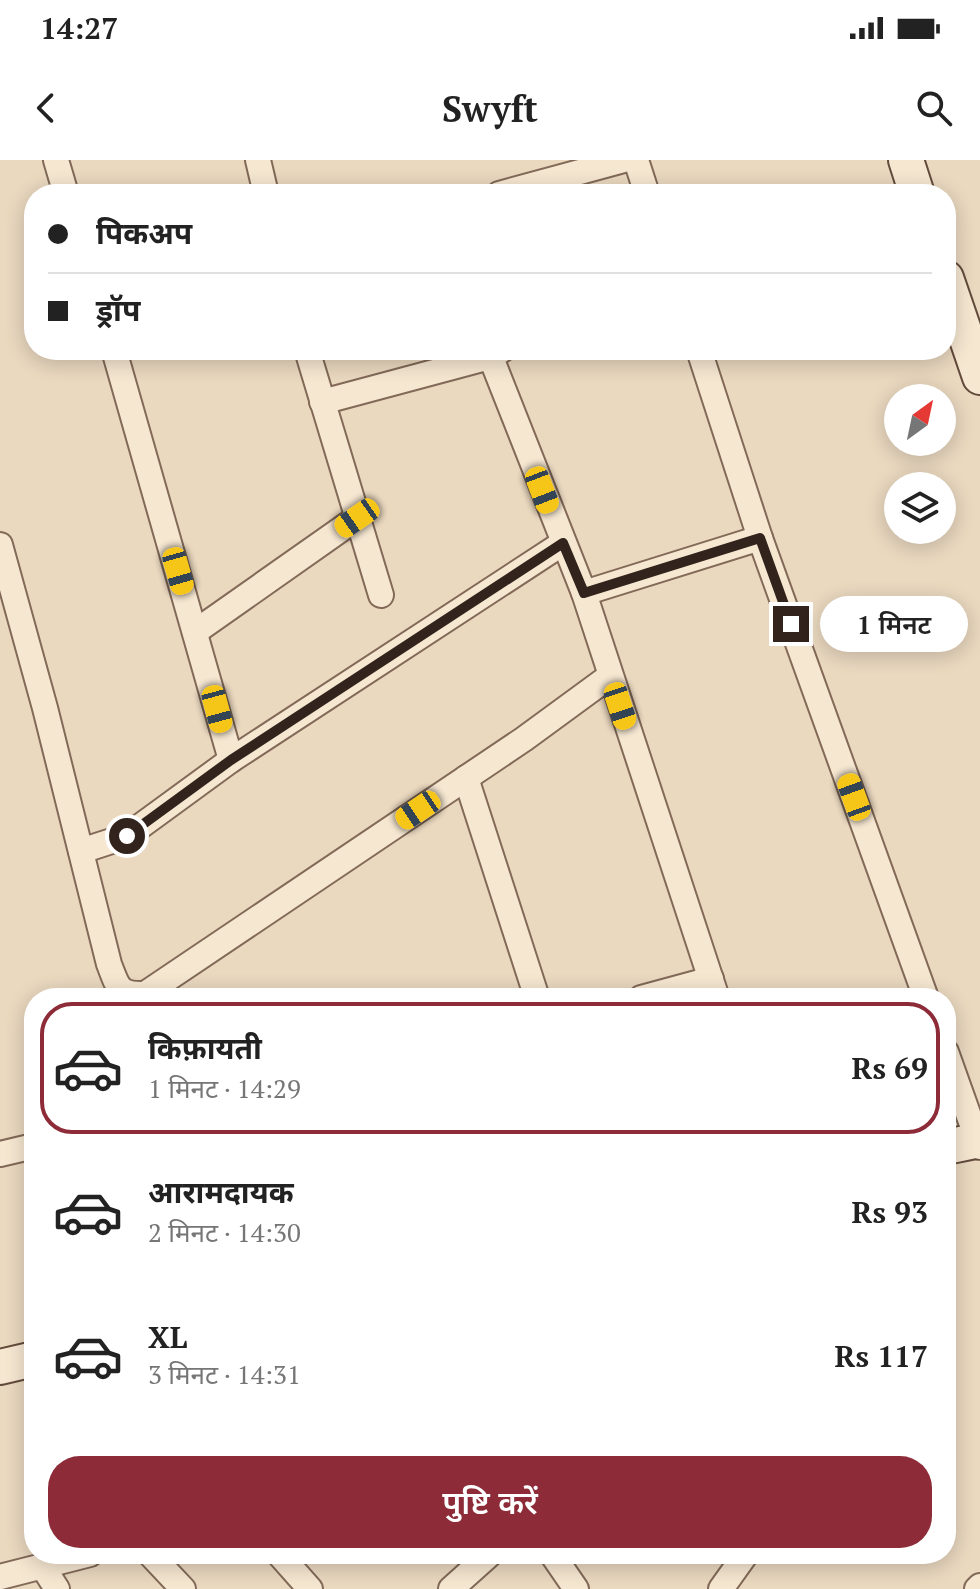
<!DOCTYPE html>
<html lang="hi">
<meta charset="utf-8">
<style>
:root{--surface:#fff;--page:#f2f2f2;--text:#222;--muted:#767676;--line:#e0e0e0;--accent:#8d2c38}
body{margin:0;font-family:"PT Serif","Noto Sans Devanagari",serif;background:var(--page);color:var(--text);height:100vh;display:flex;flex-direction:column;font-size:30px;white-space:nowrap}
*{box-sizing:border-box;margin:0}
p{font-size:26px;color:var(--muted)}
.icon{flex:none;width:44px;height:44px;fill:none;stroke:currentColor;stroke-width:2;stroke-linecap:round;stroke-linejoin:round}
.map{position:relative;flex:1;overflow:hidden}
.side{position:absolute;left:24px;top:828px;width:932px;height:576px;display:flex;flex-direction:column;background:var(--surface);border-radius:32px;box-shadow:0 4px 20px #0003}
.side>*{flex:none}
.banner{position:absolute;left:24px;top:24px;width:932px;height:176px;border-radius:32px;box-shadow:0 4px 20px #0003;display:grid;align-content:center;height:176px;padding:0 24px;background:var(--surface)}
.needle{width:52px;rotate:33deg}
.buttons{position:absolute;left:884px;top:224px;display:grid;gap:16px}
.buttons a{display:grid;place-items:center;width:72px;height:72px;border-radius:50%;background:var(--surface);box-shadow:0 4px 20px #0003;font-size:40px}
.end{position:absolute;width:36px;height:36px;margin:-18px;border:10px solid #32241c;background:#fff;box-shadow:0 0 0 4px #fff}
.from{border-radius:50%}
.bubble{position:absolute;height:56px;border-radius:28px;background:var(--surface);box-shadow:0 4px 20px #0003;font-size:26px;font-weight:600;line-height:56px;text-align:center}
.car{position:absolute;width:24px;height:48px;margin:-24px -12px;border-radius:10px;box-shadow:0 0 6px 2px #0007;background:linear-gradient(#f5c518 24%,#345 0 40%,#f5c518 0 76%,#345 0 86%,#f5c518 0)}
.banner b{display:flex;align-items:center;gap:28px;height:76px;font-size:30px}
.banner b+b{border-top:2px solid var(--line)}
.banner i{width:20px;height:20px;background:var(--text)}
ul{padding:14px 0 0;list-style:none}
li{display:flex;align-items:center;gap:24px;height:132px;margin:0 16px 12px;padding:0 8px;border:4px solid transparent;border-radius:32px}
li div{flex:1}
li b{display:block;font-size:30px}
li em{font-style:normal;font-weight:600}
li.active{border-color:var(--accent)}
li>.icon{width:72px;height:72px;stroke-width:1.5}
.action{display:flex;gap:16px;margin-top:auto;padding:16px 24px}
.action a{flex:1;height:92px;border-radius:32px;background:var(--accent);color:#fff;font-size:32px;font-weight:600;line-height:92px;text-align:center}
.status{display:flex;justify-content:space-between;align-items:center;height:56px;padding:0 40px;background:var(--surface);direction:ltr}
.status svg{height:22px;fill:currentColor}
header{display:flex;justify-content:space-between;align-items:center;height:104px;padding:0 24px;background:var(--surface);font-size:36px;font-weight:600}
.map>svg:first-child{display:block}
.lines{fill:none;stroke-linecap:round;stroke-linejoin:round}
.street-casing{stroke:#826958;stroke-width:28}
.secondary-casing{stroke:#634b3c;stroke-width:38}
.street{stroke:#f6e7d1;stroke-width:24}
.secondary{stroke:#f6e7d1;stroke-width:34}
.route{stroke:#32241c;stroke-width:10}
</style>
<div class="status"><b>14:27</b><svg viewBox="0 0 49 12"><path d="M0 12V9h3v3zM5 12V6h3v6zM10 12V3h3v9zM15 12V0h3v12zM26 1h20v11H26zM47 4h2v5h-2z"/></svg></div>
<header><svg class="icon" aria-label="back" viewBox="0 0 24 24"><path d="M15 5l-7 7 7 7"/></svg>Swyft<svg class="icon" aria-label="search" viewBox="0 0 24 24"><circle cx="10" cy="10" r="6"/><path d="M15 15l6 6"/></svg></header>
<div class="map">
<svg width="980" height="1429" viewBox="0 0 980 1429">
<rect width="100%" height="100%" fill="#ead8bf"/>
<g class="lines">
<g class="street-casing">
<g id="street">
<polyline points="56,0 66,34"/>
<polyline points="258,0 266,34"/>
<polyline points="636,0 647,34"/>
<polyline points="499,34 624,0"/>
<polyline points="114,190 231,600"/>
<polyline points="307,190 381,435"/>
<polyline points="488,190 584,433 717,838"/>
<polyline points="699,190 760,378 926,838"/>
<polyline points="322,242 490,197 502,190"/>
<path d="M0 385 45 548 109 804C118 827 118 835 145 834L524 579 610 516"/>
<polyline points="584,433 760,378"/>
<polyline points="195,472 357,358"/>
<polyline points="466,618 537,838"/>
<polyline points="81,691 127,676 231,600 563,383"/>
<polyline points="641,838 711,819"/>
<polyline points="946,892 980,987"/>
<polyline points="0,994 34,986"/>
<polyline points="150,1394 183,1429"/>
<polyline points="279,1394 310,1429"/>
<polyline points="552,1394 576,1429"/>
<polyline points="43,1407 57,1429"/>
<polyline points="0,1417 90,1394"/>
<polyline points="451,1429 490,1394"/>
<polyline points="721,1429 746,1394"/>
<polyline points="977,1429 980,1426"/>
</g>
</g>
<g class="secondary-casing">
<g id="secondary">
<polyline points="906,0 917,34"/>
<polyline points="946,118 980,217"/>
<polyline points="946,987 980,980"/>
<polyline points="0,1207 34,1199"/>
</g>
</g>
<use href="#street" class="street"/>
<use href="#secondary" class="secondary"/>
</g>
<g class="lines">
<polyline class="route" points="127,676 231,600 563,383 584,433 760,378 791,464"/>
</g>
</svg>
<div class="buttons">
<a><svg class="needle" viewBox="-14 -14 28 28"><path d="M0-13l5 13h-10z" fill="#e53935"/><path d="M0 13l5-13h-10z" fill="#767676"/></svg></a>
<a><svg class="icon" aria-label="layers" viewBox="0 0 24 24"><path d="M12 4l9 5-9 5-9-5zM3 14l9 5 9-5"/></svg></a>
</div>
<i class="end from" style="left:127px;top:676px"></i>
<i class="end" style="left:791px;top:464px"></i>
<div class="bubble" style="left:820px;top:436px;width:148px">1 मिनट</div>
<i class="car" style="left:542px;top:330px;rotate:159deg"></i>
<i class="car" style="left:357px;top:358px;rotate:235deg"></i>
<i class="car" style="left:178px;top:411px;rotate:164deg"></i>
<i class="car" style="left:620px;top:546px;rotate:162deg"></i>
<i class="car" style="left:217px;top:549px;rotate:165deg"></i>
<i class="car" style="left:854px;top:637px;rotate:340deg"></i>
<i class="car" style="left:418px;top:650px;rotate:236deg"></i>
<div class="banner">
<b><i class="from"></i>पिकअप</b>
<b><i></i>ड्रॉप</b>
</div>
<section class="side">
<ul>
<li class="active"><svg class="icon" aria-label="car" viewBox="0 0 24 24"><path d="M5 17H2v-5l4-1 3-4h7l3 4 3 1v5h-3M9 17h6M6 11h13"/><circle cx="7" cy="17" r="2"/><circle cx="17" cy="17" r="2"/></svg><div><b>किफ़ायती</b><p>1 मिनट · 14:29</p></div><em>Rs 69</em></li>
<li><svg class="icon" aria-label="car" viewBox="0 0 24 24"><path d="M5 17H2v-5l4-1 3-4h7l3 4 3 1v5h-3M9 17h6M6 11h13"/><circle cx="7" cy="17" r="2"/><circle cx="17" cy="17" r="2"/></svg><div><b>आरामदायक</b><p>2 मिनट · 14:30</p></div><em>Rs 93</em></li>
<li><svg class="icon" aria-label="car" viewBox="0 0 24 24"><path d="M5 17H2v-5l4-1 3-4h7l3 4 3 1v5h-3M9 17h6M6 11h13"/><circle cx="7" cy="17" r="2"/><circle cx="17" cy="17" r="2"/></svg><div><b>XL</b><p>3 मिनट · 14:31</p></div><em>Rs 117</em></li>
</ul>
<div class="action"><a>पुष्टि करें</a></div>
</section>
</div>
